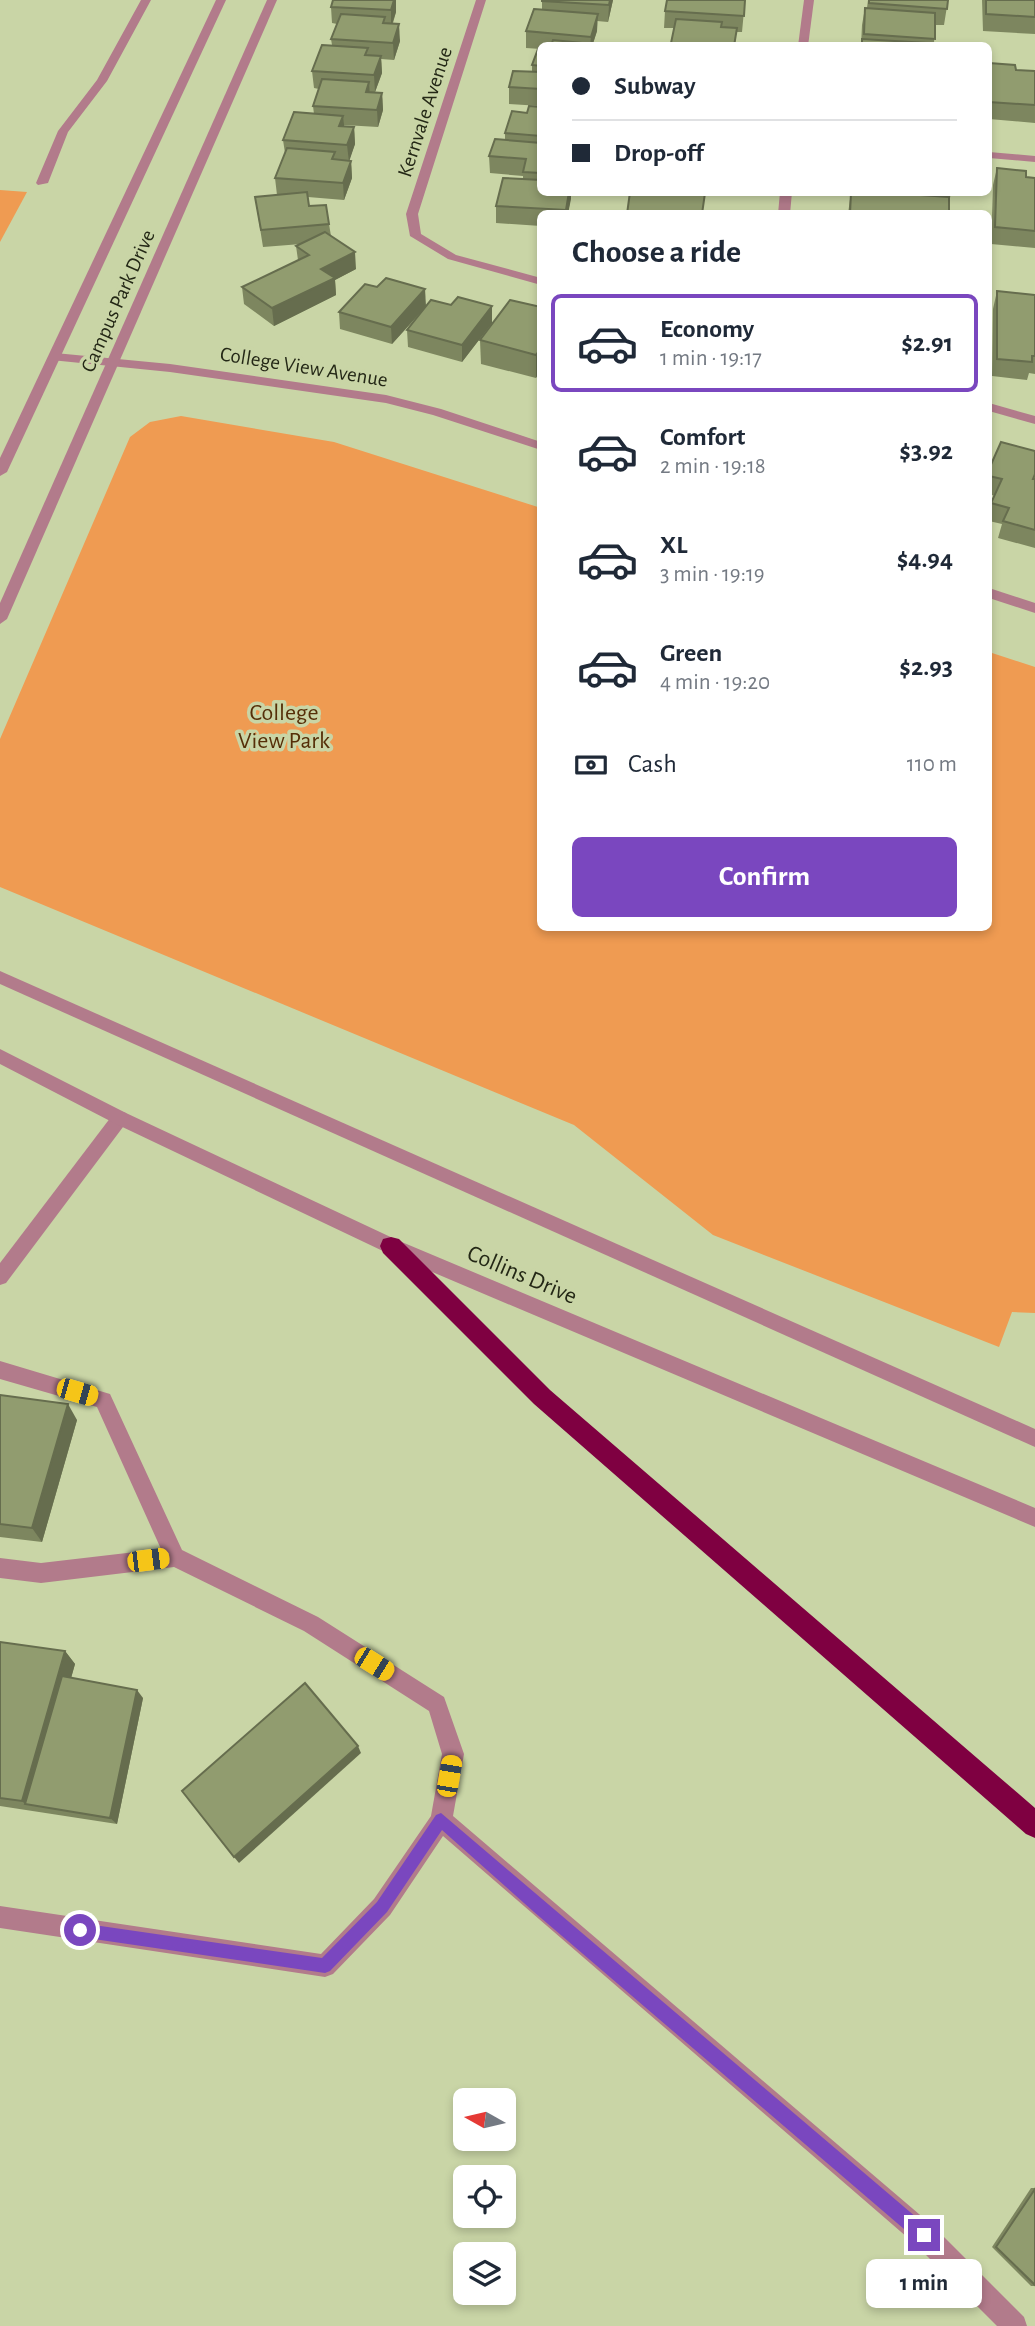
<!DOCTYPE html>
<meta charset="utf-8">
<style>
:root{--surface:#fff;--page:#f6f6f7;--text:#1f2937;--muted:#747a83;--line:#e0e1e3;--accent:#7a47bf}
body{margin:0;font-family:"Alegreya Sans",sans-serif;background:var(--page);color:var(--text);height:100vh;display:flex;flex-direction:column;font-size:26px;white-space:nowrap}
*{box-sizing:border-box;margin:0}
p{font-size:23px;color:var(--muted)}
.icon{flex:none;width:38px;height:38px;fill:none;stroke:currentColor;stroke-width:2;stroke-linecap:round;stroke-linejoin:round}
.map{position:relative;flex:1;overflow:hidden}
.details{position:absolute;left:537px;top:210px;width:455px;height:721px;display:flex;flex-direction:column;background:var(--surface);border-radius:10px;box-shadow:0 4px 10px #0003}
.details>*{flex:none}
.top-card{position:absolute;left:537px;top:42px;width:455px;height:154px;border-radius:10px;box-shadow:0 4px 10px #0003;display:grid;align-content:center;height:154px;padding:0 35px;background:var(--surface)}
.needle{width:46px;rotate:278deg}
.fabs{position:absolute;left:453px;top:2088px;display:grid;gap:14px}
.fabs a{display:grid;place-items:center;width:63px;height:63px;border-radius:10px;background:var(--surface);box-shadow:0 4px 10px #0003;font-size:35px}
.end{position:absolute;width:32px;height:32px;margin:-16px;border:9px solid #7a47bf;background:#fff;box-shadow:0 0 0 4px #fff}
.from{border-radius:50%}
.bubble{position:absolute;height:49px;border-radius:10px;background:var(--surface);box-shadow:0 4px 10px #0003;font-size:23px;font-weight:600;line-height:49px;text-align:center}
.car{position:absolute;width:21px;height:42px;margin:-21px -10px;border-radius:9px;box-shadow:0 0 5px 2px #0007;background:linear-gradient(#f5c518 24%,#345 0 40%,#f5c518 0 76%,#345 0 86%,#f5c518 0)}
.top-card b{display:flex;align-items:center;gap:24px;height:66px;font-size:26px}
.top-card b+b{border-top:2px solid var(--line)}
.top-card i{width:18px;height:18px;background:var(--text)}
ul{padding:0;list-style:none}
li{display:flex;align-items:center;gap:21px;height:98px;margin:0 14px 10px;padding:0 21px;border:4px solid transparent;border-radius:10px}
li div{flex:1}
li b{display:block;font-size:26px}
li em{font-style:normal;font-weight:600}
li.current{border-color:var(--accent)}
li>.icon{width:63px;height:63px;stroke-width:1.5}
h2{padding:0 35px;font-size:32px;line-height:84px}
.pay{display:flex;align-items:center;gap:18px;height:77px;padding:0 35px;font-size:26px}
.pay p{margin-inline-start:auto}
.primary-button{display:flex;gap:14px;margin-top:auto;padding:14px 35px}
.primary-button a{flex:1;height:80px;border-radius:10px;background:var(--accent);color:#fff;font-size:28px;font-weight:600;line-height:80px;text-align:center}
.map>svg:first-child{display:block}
.green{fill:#ef9b52}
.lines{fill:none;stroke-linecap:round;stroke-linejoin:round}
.service{fill:#b27b8b;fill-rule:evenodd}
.minor{fill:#b27b8b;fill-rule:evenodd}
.tertiary{fill:#b27b8b;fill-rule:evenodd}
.motorway{fill:#7f0041;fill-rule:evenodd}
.wall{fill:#7d865f}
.shaded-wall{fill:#666d4e}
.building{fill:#919c6f;stroke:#666d4e;stroke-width:2}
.route{fill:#7a47bf}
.labels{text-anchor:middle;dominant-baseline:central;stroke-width:7;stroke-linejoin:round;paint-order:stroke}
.far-street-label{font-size:21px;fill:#242816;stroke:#c9d5a6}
.park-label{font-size:24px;fill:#562f08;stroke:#c9d5a6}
.street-label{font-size:24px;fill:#242816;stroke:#c9d5a6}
</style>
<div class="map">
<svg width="1035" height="2326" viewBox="0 0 1035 2326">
<rect width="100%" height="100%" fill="#c9d5a6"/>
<g class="green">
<polygon points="0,190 27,192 0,242"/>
<polygon points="181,416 334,442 541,508 541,928 989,928 989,652 1035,667 1035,1313 1012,1312 999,1347 713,1235 574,1125 0,887 0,739 130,437 150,422"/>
</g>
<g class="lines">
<g class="service">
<polygon points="141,0 151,0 107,81 68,132 48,183 38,185 36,183 58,131 97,80"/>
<polygon points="120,1111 126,1113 129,1118 126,1123 6,1283 0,1285 0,1263 114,1113"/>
<polygon points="0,1361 110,1394 182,1550 318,1617 444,1697 464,1754 453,1816 933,2226 1024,2317 1027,2326 997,2326 915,2244 443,1836 390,1915 333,1974 325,1977 0,1928 0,1906 321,1954 374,1899 431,1816 442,1754 429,1711 304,1631 174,1567 41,1583 0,1578 0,1558 41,1563 161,1549 97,1407 0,1379"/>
</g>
<g class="minor">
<polygon points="476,0 486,0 418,214 421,234 456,255 541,278 541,285 448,259 410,236 406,214"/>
<polygon points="804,0 814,0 808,46 798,46"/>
<polygon points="989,152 1035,156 1035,162 989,158"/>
<polygon points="780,192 792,192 790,214 778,214"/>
<polygon points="55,353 170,364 386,395 441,409 541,442 541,450 433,415 386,403 170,372 51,360 49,357"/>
<polygon points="989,403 1035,416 1035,424 989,411"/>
<polygon points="989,588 1035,603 1035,613 989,598"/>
</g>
<g class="tertiary">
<polygon points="216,0 226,0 7,472 0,476 0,458"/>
<polygon points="267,0 277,0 7,619 0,624 0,603"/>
<polygon points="0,971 1035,1429 1035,1447 0,984"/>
<polygon points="0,1049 126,1113 397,1240 1035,1508 1035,1527 385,1252 114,1123 0,1064"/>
</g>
<polygon class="motorway" points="391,1237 399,1239 550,1390 1035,1808 1035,1838 1026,1834 534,1404 383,1253 380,1246 383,1239"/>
</g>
<g class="wall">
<polygon points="396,0 396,12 393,23 400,41 394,60 381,59 382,73 375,92 370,92 382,93 383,110 378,127 344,125 344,127 354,127 355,144 349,160 351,161 352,178 344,200 308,197 309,206 329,224 331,236 356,269 335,280 336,295 274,326 244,304 242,287 298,260 296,246 301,244 263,247 255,197 277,195 275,178 285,153 283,140 314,114 313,106 319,89 314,88 312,71 332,45 331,39 337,24 332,23 331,7"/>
<polygon points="542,0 613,0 608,22 597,21 597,31 593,44 602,46 541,46 541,49 526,48 526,31 542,9"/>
<polygon points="745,0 742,32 736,32 735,46 670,46 674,28 664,28 665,11"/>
<polygon points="868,0 948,0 944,25 935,25 934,43 943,46 861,46 862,25 865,8 867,8"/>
<polygon points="982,0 1035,0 1035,34 983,31"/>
<polygon points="541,49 541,106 509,104 509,87 532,72 532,65"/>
<polygon points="989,63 1016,70 1035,71 1035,123 989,119"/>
<polygon points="541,107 541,192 588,192 587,195 571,193 568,214 541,214 541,226 496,223 496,206 523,179 523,176 490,173 489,156 505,140 505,133 527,113"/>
<polygon points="997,168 1026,177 1035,178 1035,248 991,244 993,185"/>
<polygon points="851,192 951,192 949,204 949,214 848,214"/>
<polygon points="997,291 1035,295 1035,374 1029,373 1027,380 992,376 993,309"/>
<polygon points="426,306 492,323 462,362 408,347 407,330 423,310 392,344 340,329 339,312"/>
<polygon points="541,307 536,378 481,364 480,340"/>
<polygon points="1035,451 1035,548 998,538 1002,524 989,521 989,513 995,496 989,494 989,469"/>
<polygon points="0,1395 77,1420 42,1542 0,1537"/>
<polygon points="0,1642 65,1651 75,1664 71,1678 143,1698 117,1824 0,1806"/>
<polygon points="1031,2188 1035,2188 1035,2286 1031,2286 992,2247"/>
</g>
<g class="shaded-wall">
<polygon points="394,0 396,0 396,12 391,27 391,10"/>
<polygon points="610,0 613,0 608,22 609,5"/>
<polygon points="598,14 597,31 592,46 590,46 591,37"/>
<polygon points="399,24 400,41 394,60 393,43"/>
<polygon points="381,56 382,73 375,92 374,75"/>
<polygon points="369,82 370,99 366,92"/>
<polygon points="382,93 383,110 378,127 377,110"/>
<polygon points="343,116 345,133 339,126"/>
<polygon points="354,127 355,144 349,162 347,145"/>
<polygon points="351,161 352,178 344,200 343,183"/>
<polygon points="569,192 571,192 571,199 568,214 566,214"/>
<polygon points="355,252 356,269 335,280 336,295 274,326 272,308 321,269"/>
<polygon points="425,289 426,306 392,344 391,327"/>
<polygon points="492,306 492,323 462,362 462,345"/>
<polygon points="541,348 541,371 536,378 536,355"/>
<polygon points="68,1404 77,1420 42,1542 32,1528"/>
<polygon points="65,1651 75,1664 35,1806 25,1804 22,1801"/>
<polygon points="137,1690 143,1698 117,1824 110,1818"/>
<polygon points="358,1746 361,1753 239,1863 234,1857"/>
</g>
<g class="building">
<polygon points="333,0 394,0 391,10 331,7"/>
<polygon points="542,0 610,0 609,5 542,1"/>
<polygon points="667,0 745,0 744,16 665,11"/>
<polygon points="869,0 948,0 947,9 869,3"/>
<polygon points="986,0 1035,0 1035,17 986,14"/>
<polygon points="865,8 935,13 935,39 864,34"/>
<polygon points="534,9 598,14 591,37 526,31"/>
<polygon points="341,14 385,17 383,23 399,24 393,43 331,39"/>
<polygon points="676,19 722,22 721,27 737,28 734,46 709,46 671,43"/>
<polygon points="862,39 943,44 943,46 862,46"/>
<polygon points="553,40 602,45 601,46 551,46"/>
<polygon points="322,45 368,48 365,55 381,56 374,75 312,71"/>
<polygon points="538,49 541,49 541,66 532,65"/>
<polygon points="989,63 1015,65 1016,70 1035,71 1035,105 989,102"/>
<polygon points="513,71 541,72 541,89 509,87"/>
<polygon points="322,79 369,82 366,92 382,93 377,110 313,106"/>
<polygon points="529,106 541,107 541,136 505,133 512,111 527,113"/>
<polygon points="294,112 343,116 339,126 354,127 347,145 283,140"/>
<polygon points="495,139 541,143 541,173 523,172 526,159 489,156"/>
<polygon points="287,148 335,152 332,159 351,161 343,183 275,178"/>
<polygon points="997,168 1026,171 1026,177 1035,178 1035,231 995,227"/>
<polygon points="503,178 541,180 541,192 569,192 566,210 496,206"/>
<polygon points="307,192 309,206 326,205 329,224 261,230 255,197"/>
<polygon points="630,192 705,193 702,214 627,214"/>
<polygon points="851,192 878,192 949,197 949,213 930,212 930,214 850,214"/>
<polygon points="325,232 355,252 321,269 335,278 272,308 242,287 309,255 296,246"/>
<polygon points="386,278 425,289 391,327 339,312 365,284 377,287"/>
<polygon points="997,291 1035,295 1035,356 1032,356 1032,362 997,359"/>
<polygon points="458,297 492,306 462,345 407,330 431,300 451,305"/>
<polygon points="510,300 541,307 541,348 536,355 480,340"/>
<polygon points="1001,442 1035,451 1035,474 1033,479 1035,479 1035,530 1003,521 1009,508 991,503 1002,479 989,476 989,469"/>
<polygon points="0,1395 68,1404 32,1528 0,1524"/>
<polygon points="0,1642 65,1651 22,1801 0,1798"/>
<polygon points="62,1676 137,1690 110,1818 25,1804"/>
<polygon points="305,1683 358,1746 234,1857 182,1791"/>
<polygon points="1035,2189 1035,2285 996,2247"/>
</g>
<polygon class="route" points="441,1813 930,2229 932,2235 930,2241 924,2243 918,2241 534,1912 442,1830 387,1912 330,1971 325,1973 80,1937 75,1935 73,1930 75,1925 80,1923 322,1958 377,1902 436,1815"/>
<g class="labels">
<g class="far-street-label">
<text transform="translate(425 112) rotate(-72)">Kernvale Avenue</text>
<text transform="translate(118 301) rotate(-66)">Campus Park Drive</text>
<text transform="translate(304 367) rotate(9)">College View Avenue</text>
</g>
<g class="park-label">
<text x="284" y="713">College<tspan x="284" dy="28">View Park</tspan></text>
</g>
<g class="street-label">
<text transform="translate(522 1275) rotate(23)">Collins Drive</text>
</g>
</g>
</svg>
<div class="fabs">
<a><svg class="needle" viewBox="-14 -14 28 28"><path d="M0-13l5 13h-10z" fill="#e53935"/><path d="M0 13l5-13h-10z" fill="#747a83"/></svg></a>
<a><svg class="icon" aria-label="locate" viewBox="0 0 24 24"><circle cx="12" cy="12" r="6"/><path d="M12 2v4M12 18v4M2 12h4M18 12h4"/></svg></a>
<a><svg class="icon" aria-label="layers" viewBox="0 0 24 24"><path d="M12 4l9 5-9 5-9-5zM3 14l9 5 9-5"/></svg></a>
</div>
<i class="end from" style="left:80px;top:1930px"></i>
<i class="end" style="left:924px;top:2235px"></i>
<div class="bubble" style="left:866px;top:2259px;width:116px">1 min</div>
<i class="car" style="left:77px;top:1392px;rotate:106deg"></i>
<i class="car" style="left:148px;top:1560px;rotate:83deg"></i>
<i class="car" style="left:374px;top:1664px;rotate:122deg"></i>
<i class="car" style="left:449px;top:1776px;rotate:10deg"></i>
<div class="top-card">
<b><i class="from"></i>Subway</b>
<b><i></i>Drop-off</b>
</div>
<section class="details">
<h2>Choose a ride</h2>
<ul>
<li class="current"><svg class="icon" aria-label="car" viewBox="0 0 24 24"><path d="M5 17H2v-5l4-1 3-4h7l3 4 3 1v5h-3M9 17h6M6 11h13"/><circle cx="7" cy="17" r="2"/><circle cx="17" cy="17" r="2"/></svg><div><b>Economy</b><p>1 min · 19:17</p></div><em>$2.91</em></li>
<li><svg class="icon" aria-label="car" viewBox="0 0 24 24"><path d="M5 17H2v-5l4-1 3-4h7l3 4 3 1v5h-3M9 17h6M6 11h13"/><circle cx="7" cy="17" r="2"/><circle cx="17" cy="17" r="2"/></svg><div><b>Comfort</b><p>2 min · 19:18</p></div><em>$3.92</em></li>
<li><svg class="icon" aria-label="car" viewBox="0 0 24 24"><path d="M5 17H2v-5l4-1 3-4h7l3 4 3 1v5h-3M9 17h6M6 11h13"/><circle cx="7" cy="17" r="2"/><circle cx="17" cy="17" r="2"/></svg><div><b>XL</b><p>3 min · 19:19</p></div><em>$4.94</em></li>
<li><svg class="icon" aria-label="car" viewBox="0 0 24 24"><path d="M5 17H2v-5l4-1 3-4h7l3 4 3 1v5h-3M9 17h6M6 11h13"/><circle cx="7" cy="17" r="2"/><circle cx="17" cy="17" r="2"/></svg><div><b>Green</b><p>4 min · 19:20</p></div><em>$2.93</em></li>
</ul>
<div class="pay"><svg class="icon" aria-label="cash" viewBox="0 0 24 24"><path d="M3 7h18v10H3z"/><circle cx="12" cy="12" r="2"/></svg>Cash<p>110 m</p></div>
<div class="primary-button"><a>Confirm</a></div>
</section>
</div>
